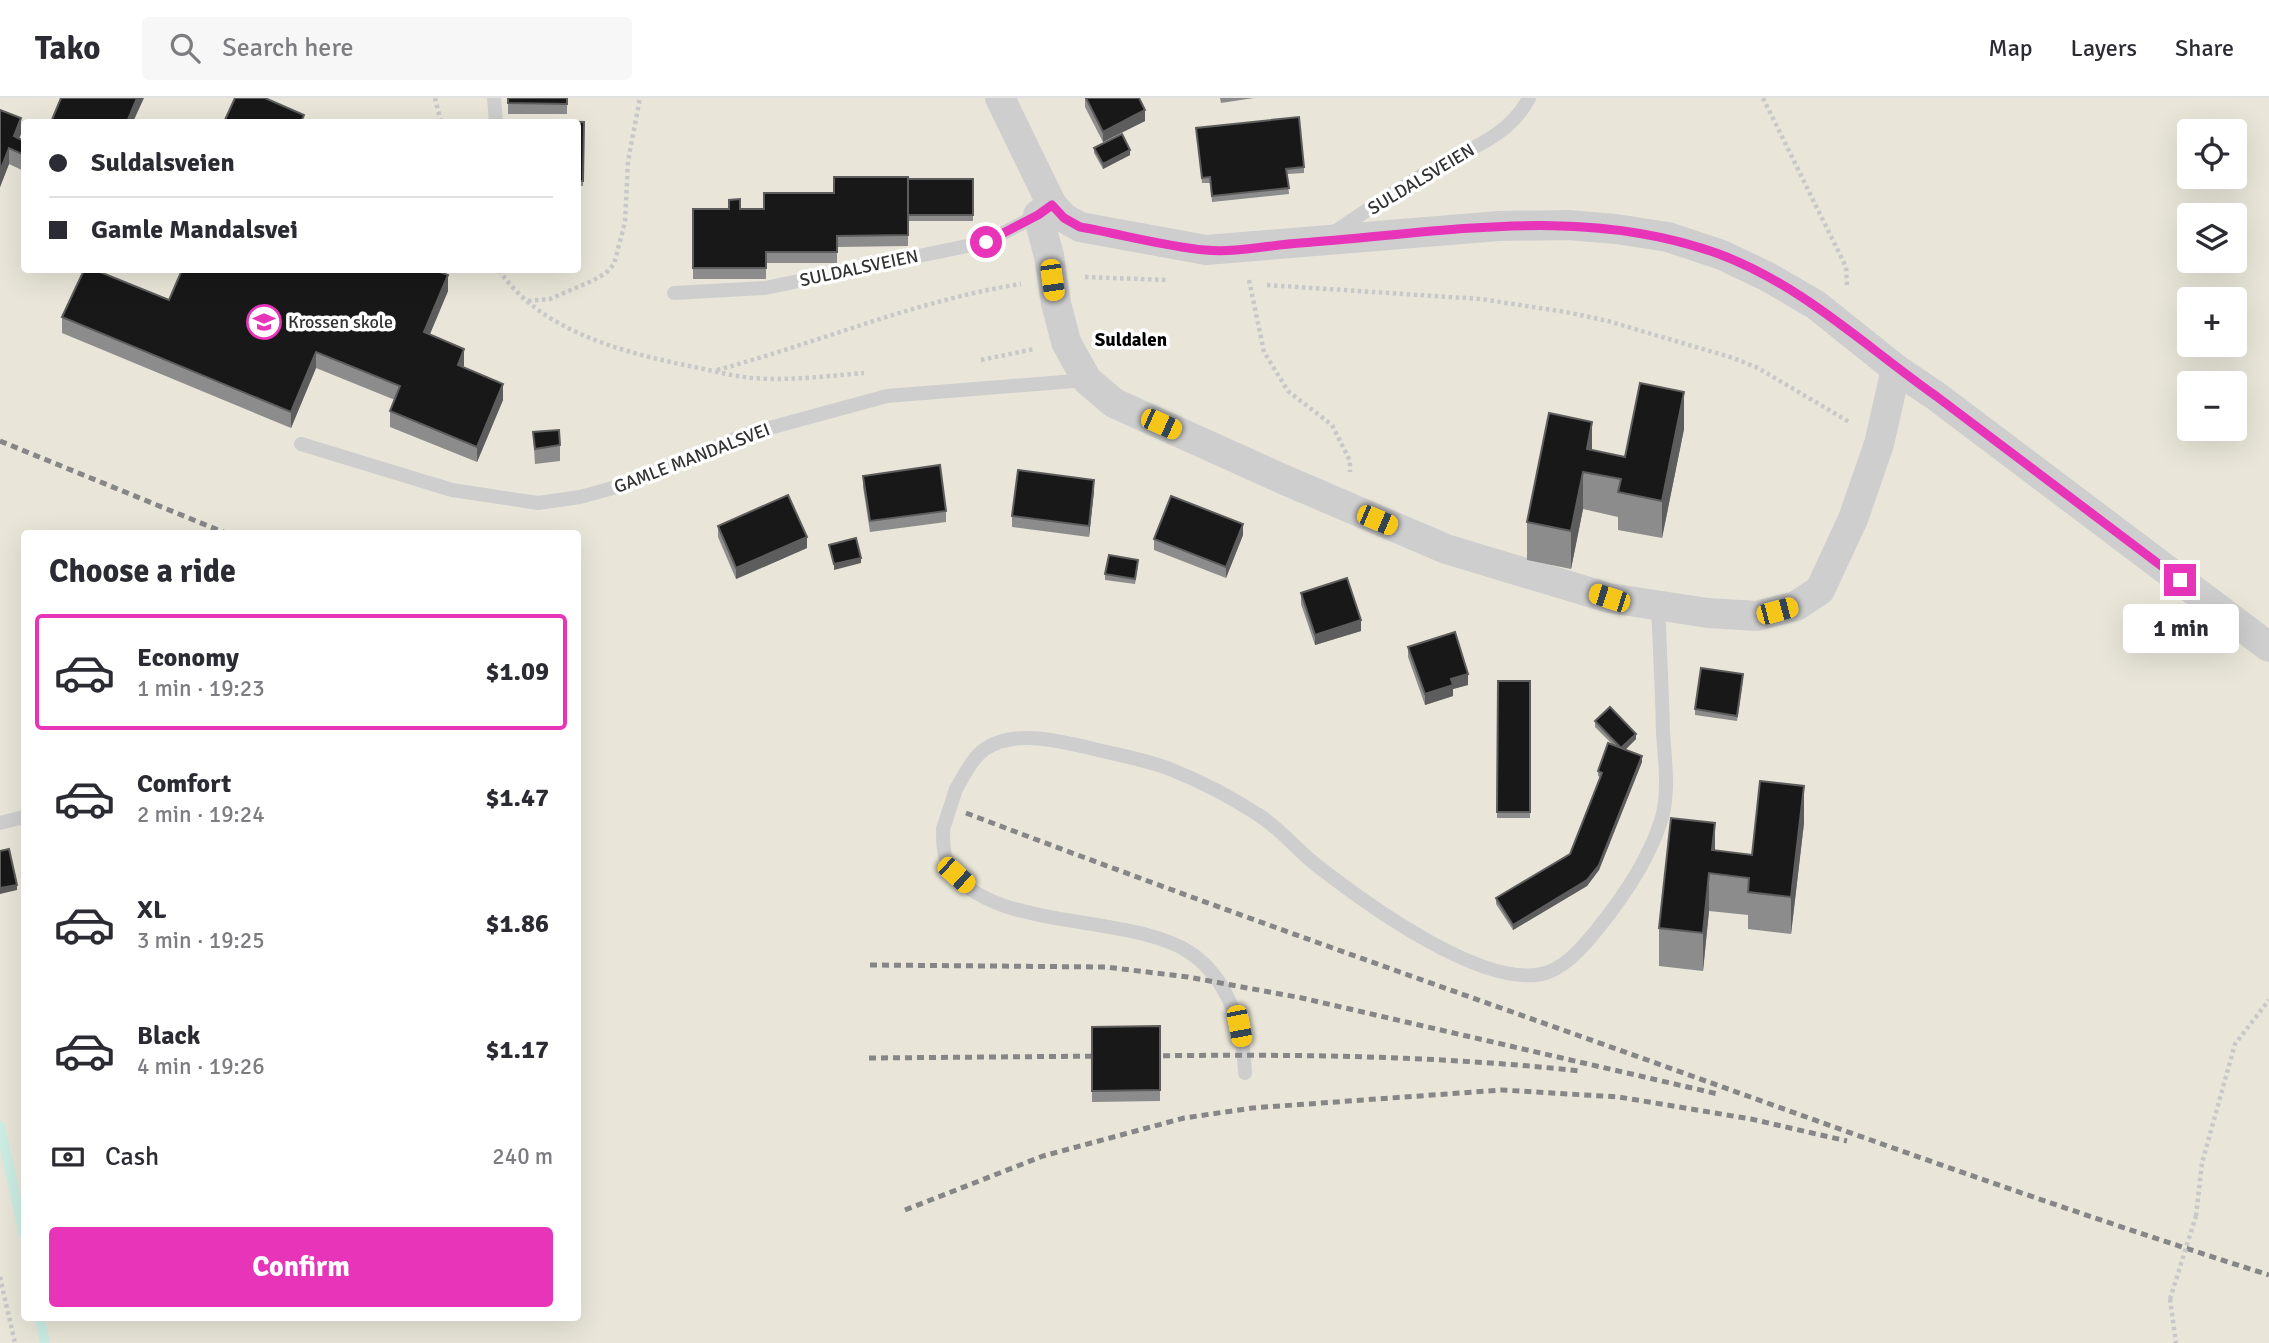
<!DOCTYPE html>
<meta charset="utf-8">
<style>
:root{--surface:#fff;--page:#f7f7f7;--text:#2b2b33;--muted:#7c7c81;--line:#e1e1e2;--accent:#e734b9}
body{margin:0;font-family:Signika,sans-serif;background:var(--page);color:var(--text);height:100vh;display:flex;flex-direction:column;font-size:26px;white-space:nowrap}
*{box-sizing:border-box;margin:0}
p{font-size:23px;color:var(--muted)}
.icon{flex:none;width:38px;height:38px;fill:none;stroke:currentColor;stroke-width:2;stroke-linecap:round;stroke-linejoin:round}
.map{position:relative;flex:1;overflow:hidden}
.side{position:absolute;left:21px;top:432px;width:560px;height:791px;display:flex;flex-direction:column;background:var(--surface);border-radius:7px;box-shadow:0 7px 28px #0002}
.side>*{flex:none}
.banner{position:absolute;left:21px;top:21px;width:560px;height:154px;border-radius:7px;box-shadow:0 7px 28px #0002;display:grid;align-content:center;height:154px;padding:0 28px;background:var(--surface)}
.buttons{position:absolute;left:2177px;top:21px;display:grid;gap:14px}
.buttons a{display:grid;place-items:center;width:70px;height:70px;border-radius:7px;background:var(--surface);box-shadow:0 7px 28px #0002;font-size:35px}
.end{position:absolute;width:32px;height:32px;margin:-16px;border:9px solid #e734b9;background:#fff;box-shadow:0 0 0 4px #fff}
.from{border-radius:50%}
.bubble{position:absolute;height:49px;border-radius:7px;background:var(--surface);box-shadow:0 7px 28px #0002;font-size:23px;font-weight:700;line-height:49px;text-align:center}
.car{position:absolute;width:21px;height:42px;margin:-21px -10px;border-radius:9px;box-shadow:0 0 5px 2px #0007;background:linear-gradient(#f5c518 24%,#345 0 40%,#f5c518 0 76%,#345 0 86%,#f5c518 0)}
.banner b{display:flex;align-items:center;gap:24px;height:66px;font-size:26px}
.banner b+b{border-top:2px solid var(--line)}
.banner i{width:18px;height:18px;background:var(--text)}
ul{padding:0;list-style:none}
li{display:flex;align-items:center;gap:21px;height:116px;margin:0 14px 10px;padding:0 14px;border:4px solid transparent;border-radius:7px}
li div{flex:1}
li b{display:block;font-size:26px}
li em{font-style:normal;font-weight:700}
li.current{border-color:var(--accent)}
li>.icon{width:63px;height:63px;stroke-width:1.5}
h2{padding:0 28px;font-size:32px;line-height:84px}
.pay{display:flex;align-items:center;gap:18px;height:77px;padding:0 28px;font-size:26px}
.pay p{margin-inline-start:auto}
.cta{display:flex;gap:14px;margin-top:auto;padding:14px 28px}
.cta a{flex:1;height:80px;border-radius:7px;background:var(--accent);color:#fff;font-size:28px;font-weight:700;line-height:80px;text-align:center}
header{display:flex;align-items:center;gap:42px;box-sizing:border-box;height:98px;padding:0 35px;background:var(--surface);border-bottom:2px solid var(--line)}
header strong{font-size:33px}
nav{display:flex;gap:38px;margin-inline-start:auto;font-size:24px}
.search{width:490px;height:63px;background:var(--page);display:flex;align-items:center;gap:18px;box-sizing:border-box;padding:0 24px;border-radius:7px;color:var(--muted);font-size:26px}
.map>svg:first-child{display:block}
.green{fill:#e9e6d9;fill-rule:evenodd}
.lines{fill:none;stroke-linecap:round;stroke-linejoin:round}
.stream{stroke:#ccede4;stroke-width:10}
.path{stroke:#c8c8c8;stroke-width:4.5;stroke-dasharray:3.5 3.5;stroke-linecap:butt}
.service{stroke:#cecece;stroke-width:14}
.minor{stroke:#cecece;stroke-width:30}
.rail{stroke:#868686;stroke-width:5;stroke-dasharray:7 5;stroke-linecap:butt}
.path-bridge{stroke:#c8c8c8;stroke-width:4.5;stroke-dasharray:3.5 3.5;stroke-linecap:butt}
.service-bridge{stroke:#cecece;stroke-width:14}
.minor-bridge{stroke:#cecece;stroke-width:30}
.wall{fill:#8c8c8c}
.shaded-wall{fill:#5d5d5d}
.building{fill:#181818;stroke:#5d5d5d;stroke-width:2}
.route{stroke:#e734b9;stroke-width:9}
.labels{text-anchor:middle;dominant-baseline:central;stroke-width:7;stroke-linejoin:round;paint-order:stroke}
.street-label{font-size:18px;fill:#313131;stroke:#fff}
.poi-label{font-size:18px;fill:#313131;stroke:#fff;text-anchor:start}
.neighbourhood-label{font-size:19px;font-weight:bold;fill:#000;stroke:#fff}
</style>
<header>
<strong>Tako</strong>
<div class="search"><svg class="icon" aria-label="search" viewBox="0 0 24 24"><circle cx="10" cy="10" r="6"/><path d="M15 15l6 6"/></svg>Search here</div>
<nav><a>Map</a><a>Layers</a><a>Share</a></nav>
</header>
<div class="map">
<svg width="2269" height="1245" viewBox="0 0 2269 1245">
<rect width="100%" height="100%" fill="#fff"/>
<path class="green" d="M0 0H2269V1245H0ZM24 24H578V172H24ZM2189 33H2235V79H2189ZM2189 117H2235V163H2189ZM2189 201H2235V247H2189ZM2189 285H2235V331H2189ZM24 436H578V1220H24Z"/>
<g class="lines">
<g class="stream">
<polyline points="0,1028 24,1137"/>
<polyline points="40,1220 45,1245"/>
</g>
<g class="path">
<polyline points="435,0 441,24"/>
<polyline points="1763,0 1846,169 1847,188"/>
<path d="M499 172C540 233 622 254 689 268 710 272 731 278 752 280 790 283 827 278 864 275"/>
<polyline points="1085,179 1167,182"/>
<polyline points="1249,182 1264,254 1288,293 1332,327 1350,363 1350,374"/>
<polyline points="1267,187 1480,201 1566,214 1608,223 1733,260 1758,270 1851,325"/>
<polyline points="528,203 550,201 592,183 606,175 614,166 625,124 628,63 640,0"/>
<polyline points="981,262 1034,251"/>
<path d="M717 272C818 245 917 202 1021 186"/>
<polyline points="2196,1118 2202,1065 2235,946 2269,902"/>
<polyline points="0,1179 15,1245"/>
<polyline points="2170,1201 2176,1245"/>
</g>
<g class="service">
<polyline points="494,0 496,24"/>
<path d="M1332 136C1363 114 1395 94 1427 74 1463 53 1509 40 1529 0"/>
<polyline points="674,195 765,190 986,144 1038,117"/>
<polyline points="301,346 452,392 538,405 580,399 620,388 747,336 887,298 1087,282"/>
<path d="M956 691C964 678 972 660 985 651 1013 632 1055 642 1086 649 1113 656 1144 661 1170 671 1200 683 1231 699 1257 716 1280 730 1295 750 1315 766 1361 802 1491 899 1551 873 1571 864 1586 845 1599 829 1624 798 1647 764 1660 726 1670 697 1665 664 1663 634 1662 592 1660 551 1658 509"/>
<polyline points="0,725 24,719"/>
<path d="M943 731C943 743 943 757 949 768 986 834 1127 814 1189 854 1228 879 1244 931 1245 975"/>
</g>
<g class="minor">
<polyline points="1000,0 1052,107 1064,120 1080,129 1206,152 1499,128 1568,127 1616,131 1668,139 1722,157 1768,179 1816,207 1896,271 1936,298 2269,549"/>
<polyline points="1049,158 1038,117 1052,107"/>
<polyline points="1056,205 1066,244 1087,282 1114,305 1287,383 1446,451 1609,500 1708,515 1757,518 1796,508 1820,492 1853,421 1879,346 1896,271"/>
</g>
<g class="rail">
<polyline points="0,343 228,436"/>
<path d="M966 715C1189 800 1414 879 1639 959 1848 1034 2057 1110 2269 1177"/>
<polyline points="870,867 1106,869 1188,879 1302,900 1718,996"/>
<path d="M1139 958C1287 956 1433 957 1580 973"/>
<polyline points="869,960 1111,958"/>
<polyline points="905,1112 1043,1058 1184,1020 1252,1010 1502,992 1619,999 1751,1021 1847,1043"/>
</g>
<polyline class="path-bridge" points="2170,1201 2196,1118"/>
<polyline class="service-bridge" points="943,731 956,691"/>
<polyline class="minor-bridge" points="1049,158 1056,205"/>
</g>
<g class="wall">
<rect x="508" y="0" width="59" height="16"/>
<polygon points="1085,0 1139,0 1145,23 1103,44 1085,9"/>
<polygon points="1220,0 1254,0 1221,5"/>
<polygon points="0,12 21,36 19,40 24,43 24,73 9,66 0,89"/>
<polygon points="578,24 584,24 583,88 578,88"/>
<polygon points="1196,30 1304,69 1304,75 1287,76 1289,96 1212,104 1210,85 1202,85"/>
<polygon points="1094,50 1130,57 1103,71 1094,55"/>
<polygon points="908,81 973,81 973,123 908,123 908,107 908,148 837,149 837,165 766,165 766,181 693,181 693,111 764,111 834,95"/>
<polygon points="173,172 435,172 448,193 430,236 464,267 463,269 503,302 477,364 390,329 390,313 395,302 316,270 291,330 62,235 62,219 169,202 181,175"/>
<polygon points="1684,331 1662,440 1618,432 1618,419 1583,411 1571,471 1527,462 1527,424 1592,352 1625,359"/>
<polygon points="533,334 560,347 560,363 535,366"/>
<polygon points="863,378 946,413 946,424 870,434 863,389"/>
<polygon points="1094,393 1089,439 1012,429 1012,418"/>
<polygon points="718,428 807,450 736,481 718,439"/>
<polygon points="1243,437 1226,480 1154,452 1154,441"/>
<polygon points="1138,467 1135,486 1105,482 1105,476"/>
<polygon points="1301,495 1361,533 1315,547 1301,506"/>
<polygon points="1408,549 1468,587 1453,591 1453,598 1425,607 1408,559"/>
<polygon points="1743,582 1737,623 1695,617 1695,611"/>
<polygon points="1498,583 1530,583 1530,720 1497,720"/>
<polygon points="1595,623 1636,641 1625,652 1642,664 1599,772 1587,788 1513,832 1496,806 1496,800 1570,756 1600,679 1598,678 1598,673 1613,647 1595,629"/>
<polygon points="1804,725 1791,836 1748,831 1748,817 1709,813 1703,873 1659,868 1659,830 1715,753 1752,757"/>
<polygon points="1160,928 1160,1003 1092,1004 1092,929"/>
</g>
<g class="shaded-wall">
<polygon points="137,0 144,0 133,24 127,24"/>
<polygon points="1145,12 1145,23 1103,44 1103,34"/>
<polygon points="21,20 21,36 14,54 14,38"/>
<polygon points="9,50 9,66 0,89 0,73"/>
<polygon points="1130,52 1130,57 1103,71 1103,66"/>
<polygon points="448,177 448,193 424,250 424,234"/>
<polygon points="464,251 464,267 458,283 458,267"/>
<polygon points="316,254 316,270 291,330 291,314"/>
<polygon points="503,286 503,302 477,364 477,349"/>
<polygon points="1684,294 1684,331 1662,440 1662,403"/>
<polygon points="1592,324 1592,361 1587,351"/>
<polygon points="1583,374 1583,411 1571,471 1571,433"/>
<polygon points="1094,382 1094,393 1089,439 1089,428"/>
<polygon points="1243,426 1243,437 1226,480 1226,469"/>
<polygon points="807,439 807,450 736,481 736,470"/>
<polygon points="861,460 861,465 834,472 834,466"/>
<polygon points="1361,522 1361,533 1315,547 1315,537"/>
<polygon points="1468,576 1468,587 1453,591 1453,598 1425,607 1425,596 1451,581"/>
<polygon points="1636,636 1636,641 1621,656 1621,650"/>
<polygon points="1642,658 1642,664 1599,772 1587,788 1513,832 1513,827 1587,782"/>
<polygon points="1804,688 1804,725 1791,836 1791,799"/>
<polygon points="1715,725 1715,763 1712,752"/>
<polygon points="1709,775 1709,813 1703,873 1703,835"/>
<polygon points="17,787 17,792 0,796 0,790"/>
</g>
<g class="building">
<polygon points="61,0 137,0 127,24 51,24"/>
<polygon points="235,0 265,0 304,17 301,24 224,24"/>
<polygon points="508,0 567,0 567,6 508,5"/>
<polygon points="1086,0 1139,0 1145,12 1103,34"/>
<polygon points="0,12 21,20 14,38 24,43 24,57 9,50 0,73"/>
<polygon points="1299,19 1304,69 1286,71 1289,90 1212,98 1210,79 1202,80 1196,30"/>
<polygon points="547,23 584,24 583,83 578,83 578,24 547,24"/>
<polygon points="1122,36 1130,52 1103,66 1094,50"/>
<polygon points="834,79 908,79 908,137 837,138 837,154 766,154 766,170 693,170 693,111 729,111 729,102 740,101 740,111 764,111 764,95 834,95"/>
<rect x="908" y="81" width="65" height="36"/>
<polygon points="84,172 95,172 169,202 182,172 435,172 448,177 424,234 464,251 458,267 503,286 477,349 390,313 400,288 316,254 291,314 62,219"/>
<polygon points="1640,285 1684,294 1662,403 1618,394 1621,381 1583,374 1571,433 1527,424 1549,315 1592,324 1587,351 1625,359"/>
<polygon points="559,332 560,347 535,351 533,334"/>
<polygon points="940,367 946,413 870,423 863,378"/>
<polygon points="1018,372 1094,382 1089,428 1012,418"/>
<polygon points="788,397 807,439 736,470 718,428"/>
<polygon points="1171,398 1243,426 1226,469 1154,441"/>
<polygon points="856,440 861,460 834,466 829,447"/>
<polygon points="1109,457 1138,462 1135,481 1105,476"/>
<polygon points="1347,480 1361,522 1315,537 1301,495"/>
<polygon points="1455,534 1468,576 1451,581 1453,587 1425,596 1408,549"/>
<polygon points="1701,570 1743,576 1737,618 1695,611"/>
<polygon points="1498,583 1530,583 1530,714 1497,714"/>
<polygon points="1610,609 1636,636 1621,650 1595,623"/>
<polygon points="1608,645 1642,658 1599,767 1587,782 1513,827 1496,800 1570,756 1602,675 1598,673"/>
<polygon points="1760,683 1804,688 1791,799 1748,794 1749,780 1709,775 1703,835 1659,830 1671,720 1715,725 1712,752 1752,757"/>
<polygon points="9,751 17,787 0,790 0,753"/>
<polygon points="1160,928 1160,992 1092,993 1092,929"/>
</g>
<g class="lines">
<path class="route" d="M986 144 1038 117 1052 107 1064 120 1080 129C1121 136 1163 148 1205 152 1236 155 1269 147 1300 145 1441 135 1583 106 1719 156 1802 187 1865 248 1936 298L2180 482"/>
</g>
<defs>
<g id="school-ring" transform="scale(1.75)"><circle r="9.5" fill="#fff" stroke="#e734b9" stroke-width="1.5"/><path d="M0-5L7-2L0 1L-7-2ZM-4 1L0 2.5L4 1V4Q0 6-4 4Z" fill="#e734b9"/></g>
</defs>
<g fill-rule="evenodd">
<use href="#school-ring" x="264" y="224"/>
</g>
<g class="labels">
<g class="street-label">
<text transform="translate(1421 81) rotate(-31)">SULDALSVEIEN</text>
<text transform="translate(859 170) rotate(-12)">SULDALSVEIEN</text>
<text transform="translate(692 360) rotate(-21)">GAMLE MANDALSVEI</text>
</g>
<g class="poi-label">
<text x="288" y="224">Krossen skole</text>
</g>
<g class="neighbourhood-label">
<text x="1131" y="242">Suldalen</text>
</g>
</g>
</svg>
<div class="buttons">
<a><svg class="icon" aria-label="locate" viewBox="0 0 24 24"><circle cx="12" cy="12" r="6"/><path d="M12 2v4M12 18v4M2 12h4M18 12h4"/></svg></a>
<a><svg class="icon" aria-label="layers" viewBox="0 0 24 24"><path d="M12 4l9 5-9 5-9-5zM3 14l9 5 9-5"/></svg></a>
<a>+</a>
<a>−</a>
</div>
<i class="end from" style="left:986px;top:144px"></i>
<i class="end" style="left:2180px;top:482px"></i>
<div class="bubble" style="left:2123px;top:506px;width:116px">1 min</div>
<i class="car" style="left:1052px;top:182px;rotate:172deg"></i>
<i class="car" style="left:1161px;top:326px;rotate:114deg"></i>
<i class="car" style="left:1377px;top:422px;rotate:113deg"></i>
<i class="car" style="left:1609px;top:500px;rotate:288deg"></i>
<i class="car" style="left:1777px;top:513px;rotate:75deg"></i>
<i class="car" style="left:956px;top:777px;rotate:132deg"></i>
<i class="car" style="left:1239px;top:928px;rotate:169deg"></i>
<div class="banner">
<b><i class="from"></i>Suldalsveien</b>
<b><i></i>Gamle Mandalsvei</b>
</div>
<section class="side">
<h2>Choose a ride</h2>
<ul>
<li class="current"><svg class="icon" aria-label="car" viewBox="0 0 24 24"><path d="M5 17H2v-5l4-1 3-4h7l3 4 3 1v5h-3M9 17h6M6 11h13"/><circle cx="7" cy="17" r="2"/><circle cx="17" cy="17" r="2"/></svg><div><b>Economy</b><p>1 min · 19:23</p></div><em>$1.09</em></li>
<li><svg class="icon" aria-label="car" viewBox="0 0 24 24"><path d="M5 17H2v-5l4-1 3-4h7l3 4 3 1v5h-3M9 17h6M6 11h13"/><circle cx="7" cy="17" r="2"/><circle cx="17" cy="17" r="2"/></svg><div><b>Comfort</b><p>2 min · 19:24</p></div><em>$1.47</em></li>
<li><svg class="icon" aria-label="car" viewBox="0 0 24 24"><path d="M5 17H2v-5l4-1 3-4h7l3 4 3 1v5h-3M9 17h6M6 11h13"/><circle cx="7" cy="17" r="2"/><circle cx="17" cy="17" r="2"/></svg><div><b>XL</b><p>3 min · 19:25</p></div><em>$1.86</em></li>
<li><svg class="icon" aria-label="car" viewBox="0 0 24 24"><path d="M5 17H2v-5l4-1 3-4h7l3 4 3 1v5h-3M9 17h6M6 11h13"/><circle cx="7" cy="17" r="2"/><circle cx="17" cy="17" r="2"/></svg><div><b>Black</b><p>4 min · 19:26</p></div><em>$1.17</em></li>
</ul>
<div class="pay"><svg class="icon" aria-label="cash" viewBox="0 0 24 24"><path d="M3 7h18v10H3z"/><circle cx="12" cy="12" r="2"/></svg>Cash<p>240 m</p></div>
<div class="cta"><a>Confirm</a></div>
</section>
</div>
